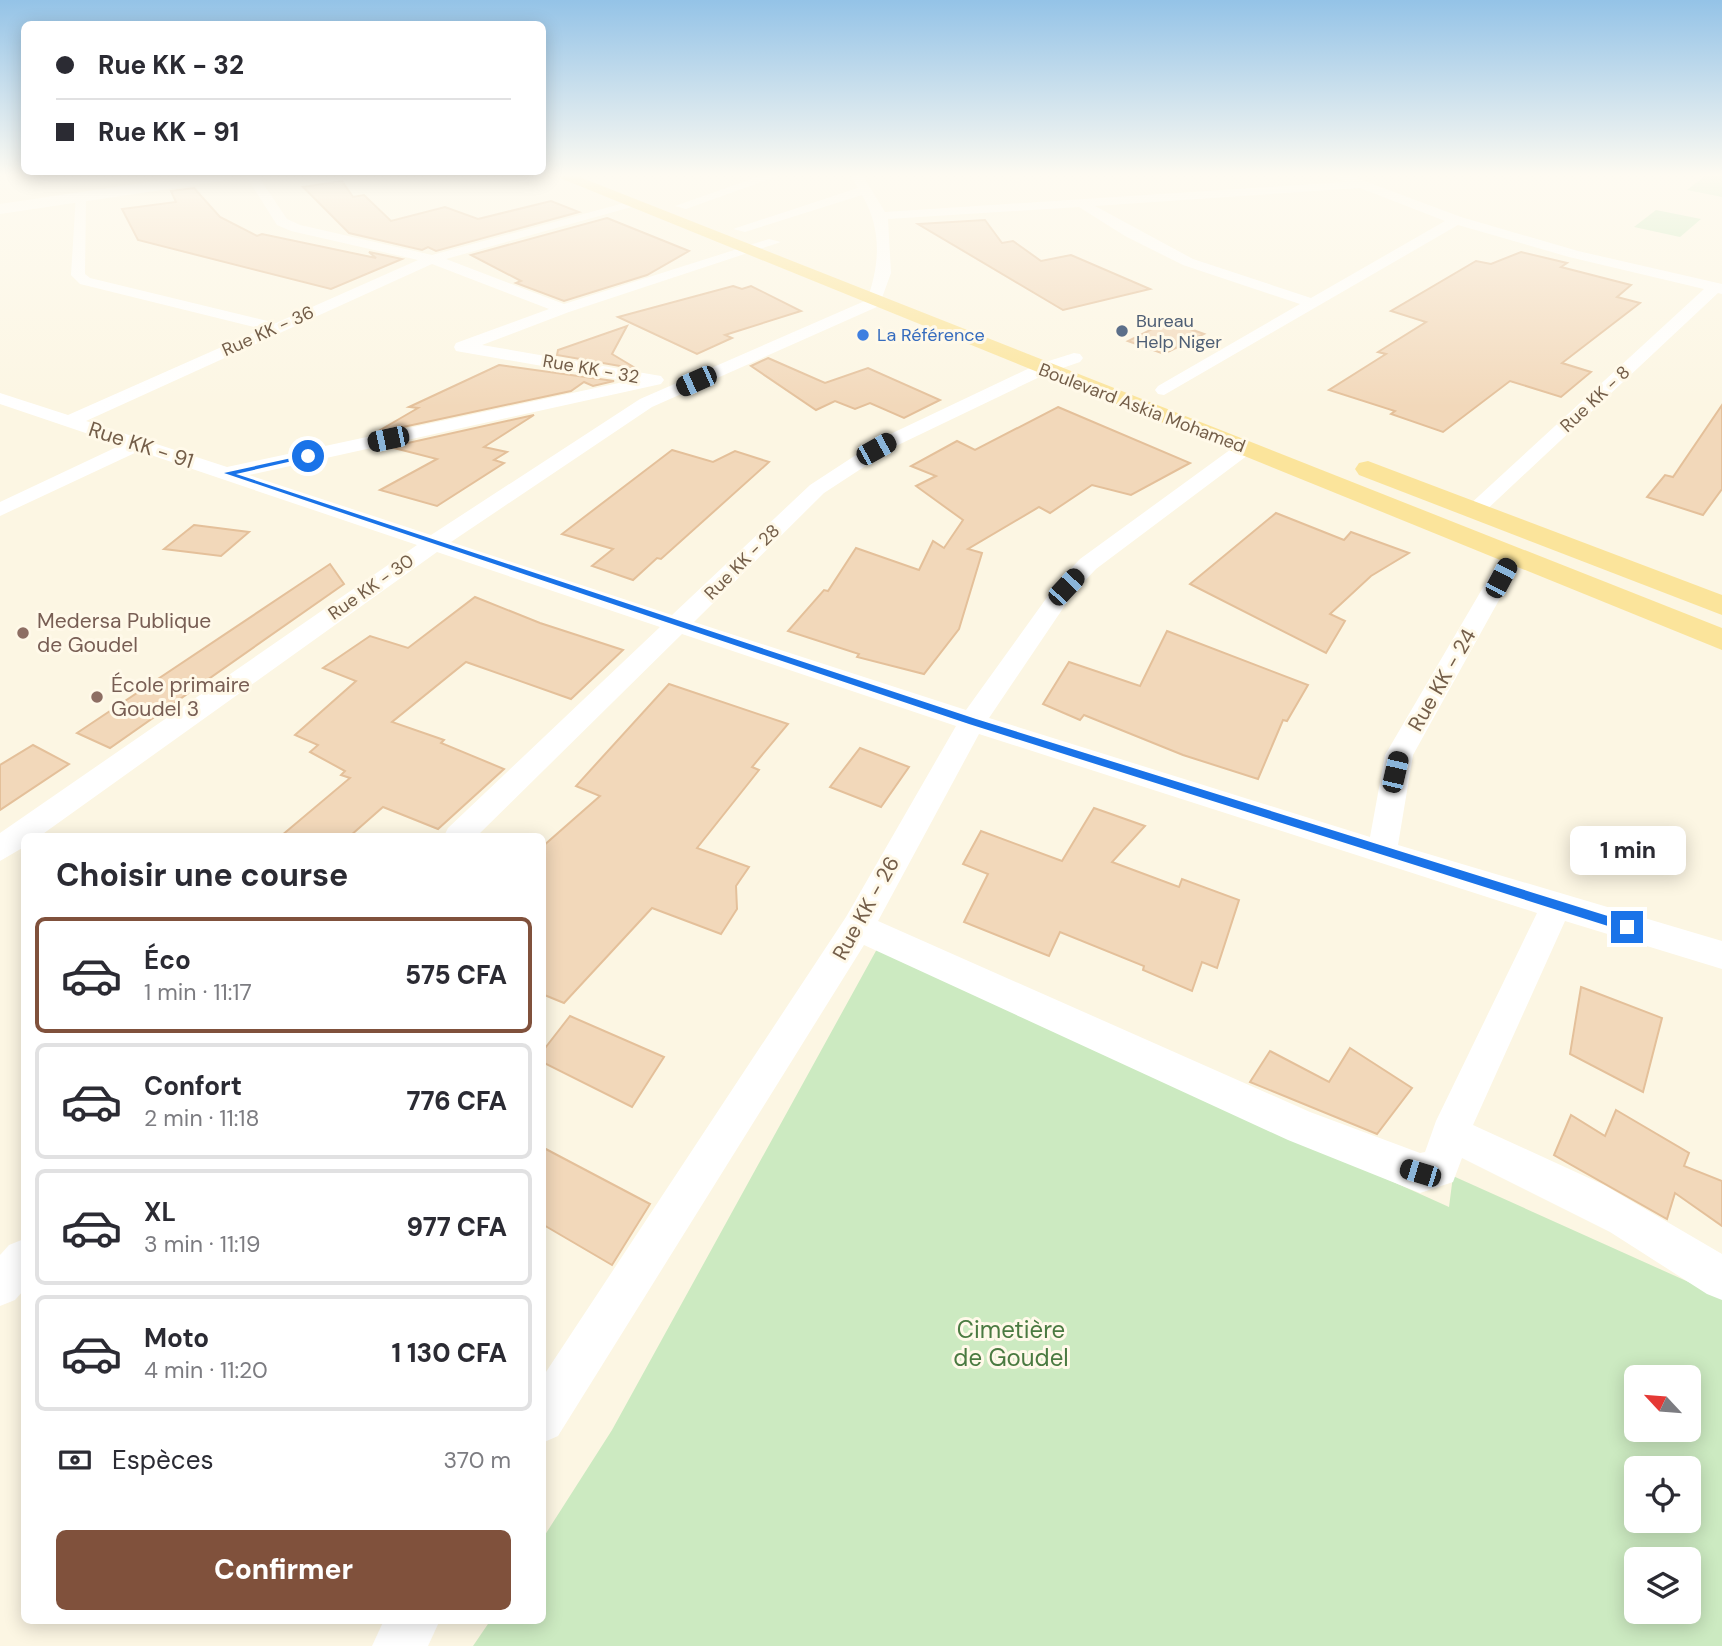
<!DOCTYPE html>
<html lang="fr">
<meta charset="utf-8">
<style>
:root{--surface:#fff;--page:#f7f7f7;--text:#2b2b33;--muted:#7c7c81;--line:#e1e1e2;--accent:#80513c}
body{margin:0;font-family:"DM Sans",sans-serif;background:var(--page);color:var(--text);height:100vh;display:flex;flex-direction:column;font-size:26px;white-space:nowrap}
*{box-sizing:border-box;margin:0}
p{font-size:23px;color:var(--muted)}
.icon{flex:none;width:38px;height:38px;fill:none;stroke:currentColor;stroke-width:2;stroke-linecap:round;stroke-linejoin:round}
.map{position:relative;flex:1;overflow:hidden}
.drawer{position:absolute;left:21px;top:833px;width:525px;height:791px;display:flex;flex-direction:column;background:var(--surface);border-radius:10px;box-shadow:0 4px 18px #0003}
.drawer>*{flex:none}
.hud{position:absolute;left:21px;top:21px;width:525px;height:154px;border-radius:10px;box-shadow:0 4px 18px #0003;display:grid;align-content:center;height:154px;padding:0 35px;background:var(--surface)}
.needle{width:46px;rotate:296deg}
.controls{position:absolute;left:1624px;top:1365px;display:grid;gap:14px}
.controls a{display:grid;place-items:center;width:77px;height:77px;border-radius:10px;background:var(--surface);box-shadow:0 4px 18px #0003;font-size:35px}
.end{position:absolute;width:32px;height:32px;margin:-16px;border:9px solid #1a73e8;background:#fff;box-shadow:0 0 0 4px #fff}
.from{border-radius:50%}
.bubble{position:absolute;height:49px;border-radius:10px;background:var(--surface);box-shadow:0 4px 18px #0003;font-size:23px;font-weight:800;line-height:49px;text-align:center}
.car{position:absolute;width:21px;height:42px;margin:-21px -10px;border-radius:9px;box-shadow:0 0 5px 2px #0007;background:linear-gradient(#222 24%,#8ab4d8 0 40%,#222 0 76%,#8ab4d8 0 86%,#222 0)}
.hud b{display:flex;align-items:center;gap:24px;height:66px;font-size:26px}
.hud b+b{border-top:2px solid var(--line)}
.hud i{width:18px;height:18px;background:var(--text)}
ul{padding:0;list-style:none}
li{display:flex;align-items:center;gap:21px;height:116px;margin:0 14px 10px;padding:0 21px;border:4px solid var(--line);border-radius:10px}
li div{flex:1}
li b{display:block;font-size:26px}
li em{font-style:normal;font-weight:800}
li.active{border-color:var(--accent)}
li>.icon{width:63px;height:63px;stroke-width:1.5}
h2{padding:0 35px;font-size:32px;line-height:84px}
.pay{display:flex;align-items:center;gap:18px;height:77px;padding:0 35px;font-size:26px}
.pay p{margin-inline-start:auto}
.button{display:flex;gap:14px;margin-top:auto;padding:14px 35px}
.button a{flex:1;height:80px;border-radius:10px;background:var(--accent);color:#fff;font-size:28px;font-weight:800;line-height:80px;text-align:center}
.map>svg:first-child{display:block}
.green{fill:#cceac1;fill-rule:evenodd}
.building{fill:#f2d8ba;stroke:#e4c09a;stroke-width:2}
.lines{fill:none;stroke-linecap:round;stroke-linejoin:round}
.street{fill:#fff;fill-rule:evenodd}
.secondary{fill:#fff;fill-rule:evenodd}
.primary{fill:#fbe49b;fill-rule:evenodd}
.route{fill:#1a73e8}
.service-dot{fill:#5c6f8a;stroke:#fff9e9;stroke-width:2.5}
.shop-dot{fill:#3f7fe0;stroke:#fff9e9;stroke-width:2.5}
.education-dot{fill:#8d6e63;stroke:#fff9e9;stroke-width:2.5}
.labels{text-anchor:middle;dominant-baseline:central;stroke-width:6;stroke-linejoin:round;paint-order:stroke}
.far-service-label{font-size:18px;fill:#4e5e75;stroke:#fff9e9;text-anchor:start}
.far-street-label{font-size:18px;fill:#745e49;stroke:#fff9e9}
.far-shop-label{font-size:18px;fill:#366cbe;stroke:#fff9e9;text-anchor:start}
.street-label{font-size:21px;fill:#745e49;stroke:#fff9e9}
.education-label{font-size:21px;fill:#785e54;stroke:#fff9e9;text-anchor:start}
.near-park-label{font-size:24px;fill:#4a7a41;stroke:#fff9e9}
</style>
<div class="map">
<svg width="1722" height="1646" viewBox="0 0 1722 1646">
<rect width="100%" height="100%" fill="#fcf6e3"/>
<g class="green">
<polygon points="1705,176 1722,176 1722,197 1687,190"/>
<polygon points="1656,210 1701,219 1680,237 1634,227"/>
<path d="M877 949 1449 1207 1453 1176 1722 1297V1646H473L490 1621 542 1620 543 1538 612 1430ZM1636 1377H1689V1430H1636ZM1636 1468H1689V1521H1636ZM1636 1559H1689V1612H1636Z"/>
</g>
<g class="building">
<polygon points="342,181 353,197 364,195 391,221 445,207 478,219 551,201 579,212 436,251 428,247 422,250 349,233 303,187"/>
<polygon points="194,188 220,217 257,236 262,234 376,258 369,252 402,259 331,289 138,240 122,209 176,202 171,191"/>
<polygon points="607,218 689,251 647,275 564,301 516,283 521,281 471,255"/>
<polygon points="985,220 1002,243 1013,241 1041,261 1071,255 1150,289 1063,310 918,224"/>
<polygon points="1521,252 1567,263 1561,267 1631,285 1617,297 1640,303 1562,363 1591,372 1561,397 1510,381 1443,432 1391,414 1395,411 1329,390 1386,354 1378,352 1426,322 1391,311 1476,261 1491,264"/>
<polygon points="733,286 742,289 751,286 801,311 725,335 732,338 697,354 618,317"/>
<polygon points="1168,321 1204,334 1164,354 1128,341"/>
<polygon points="627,326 612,354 637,369 557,355 558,350"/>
<polygon points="768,358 825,383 868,368 940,400 904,418 870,403 855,409 835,401 816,410 751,366"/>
<polygon points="499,365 614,381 593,386 584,382 571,391 375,433 418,408 409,407"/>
<polygon points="1722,405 1722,489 1703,515 1647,497 1665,475 1673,477"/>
<polygon points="1058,407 1190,463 1131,495 1092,485 1050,513 1039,507 968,549 982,553 959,629 924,674 857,657 859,654 788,631 824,590 828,591 856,548 919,570 933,541 944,548 963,520 916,486 936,476 911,466 957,441 975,450"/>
<polygon points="534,415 484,447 507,452 494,460 504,463 437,506 380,490 437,459 390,447"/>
<polygon points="672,450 713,462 735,451 769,462 661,559 657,558 633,580 592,566 613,549 562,534"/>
<polygon points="1276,513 1344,540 1351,532 1409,553 1371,576 1330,614 1345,621 1326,653 1190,584"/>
<polygon points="194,525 249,532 221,556 164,549"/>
<polygon points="330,564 344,584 110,748 77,733"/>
<polygon points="475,597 540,623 623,650 571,699 466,662 392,722 444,740 441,743 504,769 438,829 383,807 350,836 281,836 350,778 341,775 345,771 310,752 318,745 295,735 356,681 323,668 370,636 408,648"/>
<polygon points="1167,631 1308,685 1287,721 1283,720 1258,779 1183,755 1084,715 1080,720 1043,704 1069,662 1140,686"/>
<polygon points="669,684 788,724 752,767 759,770 697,848 749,867 736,886 737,909 721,934 652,908 564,1003 542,994 542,847 600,796 576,786"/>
<polygon points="33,745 69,764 0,810 0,765"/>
<polygon points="860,748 909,767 881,807 830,787"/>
<polygon points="1094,808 1145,826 1112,862 1179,887 1182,879 1239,900 1217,968 1202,962 1192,991 1143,970 1144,966 1060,932 1049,956 964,922 988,874 963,864 981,831 1062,861"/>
<polygon points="1581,987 1662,1018 1643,1092 1570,1054"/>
<polygon points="570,1016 664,1057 632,1107 542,1062 542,1052"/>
<polygon points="1350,1048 1412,1088 1377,1134 1250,1082 1270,1051 1329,1082"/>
<polygon points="1616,1110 1689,1153 1684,1166 1722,1181 1722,1226 1675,1193 1667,1219 1554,1155 1571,1115 1605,1136"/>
<polygon points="542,1147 650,1204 612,1265 542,1224"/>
</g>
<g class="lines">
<g class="street">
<path d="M246 176H258L287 219 300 225 432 255 635 200V206L446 259 564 304 769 239 781 242 569 312 482 345 655 375 661 376 664 380 661 384 249 475 431 535 640 399 867 300C880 264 882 229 862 195L745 232 733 229 858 188 851 176H863L885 212 1345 182 1334 176H1351L1461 217 1578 251 1722 284V294L1718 293 1482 514 1475 516 1464 510 1468 506 1704 289 1569 257 1458 225 1164 395 1158 394 1155 390 1158 386 1300 304 1183 265 1125 236 1079 207 888 219 891 273 879 306 652 407 451 542 672 615 810 485 882 438 1036 365 1074 353 1080 354 1083 358 1080 362 1048 373 896 446 824 493 694 622 966 710 1058 582 1080 559 1238 444H1252L1255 448 1252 452 1096 569 1074 592 989 718 1370 837 1385 755 1502 555 1513 548 1521 550 1524 555 1413 755 1398 845 1722 941V969L1565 921 1473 1125 1604 1185 1722 1254V1300L1707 1294 1610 1232 1462 1158 1453 1182 1420 1193 1288 1140 864 945 558 1436 542 1443V1378L846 917 956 726 682 634 477 836H444L448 828 660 627 437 552 40 836H24V847L0 861V833L417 545 139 451 0 516V502L121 445 0 404V393L68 415 262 329 80 284 71 275 76 194 86 197 85 274 90 278 276 323 418 260 291 231 277 225ZM1360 188 1445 221 1311 298 1193 259 1095 206ZM432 264 549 309 456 343 454 347 456 351 628 381 227 467 86 421ZM979 734 1537 913 1436 1121 1425 1152 1420 1153 1310 1112 878 921Z"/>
<polygon points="760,176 778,176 686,209 675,206"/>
<polygon points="24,1239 24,1290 15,1300 0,1306 0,1255 9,1245"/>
<polygon points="384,1620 440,1620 428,1646 372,1646"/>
</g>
<polygon class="secondary" points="189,176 230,176 222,181 0,214 0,204"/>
<g class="primary">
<polygon points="555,176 577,176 1722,628 1722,650"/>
<polygon points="1368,461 1722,595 1722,615 1359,475 1355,469 1359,463"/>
</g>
</g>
<linearGradient id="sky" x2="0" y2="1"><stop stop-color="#94c3e7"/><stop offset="0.43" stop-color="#fefbf2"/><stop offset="1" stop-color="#fefbf2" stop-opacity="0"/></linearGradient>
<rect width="1722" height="407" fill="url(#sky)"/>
<polygon class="route" points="310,454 310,457 236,474 976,719 1627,922 1633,927 1627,932 969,724 224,473"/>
<circle class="service-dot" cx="1122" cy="331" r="7"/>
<circle class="shop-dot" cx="863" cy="335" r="7"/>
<g class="education-dot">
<circle cx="23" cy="633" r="7"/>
<circle cx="97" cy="697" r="7"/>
</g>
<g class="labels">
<g class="far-service-label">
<text x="1136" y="321">Bureau<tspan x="1136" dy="21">Help Niger</tspan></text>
</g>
<g class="far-street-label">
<text transform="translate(268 331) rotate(-24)">Rue KK - 36</text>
<text transform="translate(591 369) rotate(10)">Rue KK - 32</text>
<text transform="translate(1595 399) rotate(-43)">Rue KK - 8</text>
<text transform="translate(1142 408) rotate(21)">Boulevard Askia Mohamed</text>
<text transform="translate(742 562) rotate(-45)">Rue KK - 28</text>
<text transform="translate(371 587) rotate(-35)">Rue KK - 30</text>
</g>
<g class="far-shop-label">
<text x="877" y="335">La Référence</text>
</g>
<g class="street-label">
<text transform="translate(141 445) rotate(18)">Rue KK - 91</text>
<text transform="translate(1442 680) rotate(-60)">Rue KK - 24</text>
<text transform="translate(866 908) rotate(-61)">Rue KK - 26</text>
</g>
<g class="education-label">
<text x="37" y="621">Medersa Publique<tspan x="37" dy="24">de Goudel</tspan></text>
<text x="111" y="685">École primaire<tspan x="111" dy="24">Goudel 3</tspan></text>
</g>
<g class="near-park-label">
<text x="1011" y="1329">Cimetière<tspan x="1011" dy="28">de Goudel</tspan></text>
</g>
</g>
</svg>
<div class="controls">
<a><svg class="needle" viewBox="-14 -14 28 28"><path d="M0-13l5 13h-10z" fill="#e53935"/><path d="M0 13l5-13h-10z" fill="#7c7c81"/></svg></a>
<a><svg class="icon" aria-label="locate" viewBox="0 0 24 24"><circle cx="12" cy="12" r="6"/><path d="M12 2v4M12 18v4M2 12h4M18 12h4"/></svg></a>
<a><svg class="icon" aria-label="layers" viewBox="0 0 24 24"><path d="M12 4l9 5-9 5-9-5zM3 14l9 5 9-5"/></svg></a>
</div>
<i class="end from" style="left:308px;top:456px"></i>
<i class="end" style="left:1627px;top:927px"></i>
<div class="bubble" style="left:1570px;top:826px;width:116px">1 min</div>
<i class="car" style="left:696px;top:381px;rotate:246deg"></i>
<i class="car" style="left:388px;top:439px;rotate:258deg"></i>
<i class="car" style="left:876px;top:449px;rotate:61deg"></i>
<i class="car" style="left:1501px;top:578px;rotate:28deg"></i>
<i class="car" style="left:1066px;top:587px;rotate:43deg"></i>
<i class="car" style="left:1395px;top:772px;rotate:13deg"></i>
<i class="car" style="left:1420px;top:1173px;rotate:287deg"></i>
<div class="hud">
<b><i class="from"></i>Rue KK - 32</b>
<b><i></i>Rue KK - 91</b>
</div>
<section class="drawer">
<h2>Choisir une course</h2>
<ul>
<li class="active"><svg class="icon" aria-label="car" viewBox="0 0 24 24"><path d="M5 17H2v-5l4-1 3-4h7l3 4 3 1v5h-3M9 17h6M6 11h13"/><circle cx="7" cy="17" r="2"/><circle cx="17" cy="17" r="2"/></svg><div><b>Éco</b><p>1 min · 11:17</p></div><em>575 CFA</em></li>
<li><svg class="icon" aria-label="car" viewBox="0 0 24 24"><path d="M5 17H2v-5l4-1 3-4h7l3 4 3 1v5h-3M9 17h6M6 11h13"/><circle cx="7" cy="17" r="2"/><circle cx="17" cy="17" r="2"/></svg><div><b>Confort</b><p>2 min · 11:18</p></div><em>776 CFA</em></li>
<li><svg class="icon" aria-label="car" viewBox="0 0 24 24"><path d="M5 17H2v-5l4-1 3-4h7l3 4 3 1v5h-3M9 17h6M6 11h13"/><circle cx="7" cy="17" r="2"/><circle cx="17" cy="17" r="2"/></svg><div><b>XL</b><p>3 min · 11:19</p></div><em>977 CFA</em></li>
<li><svg class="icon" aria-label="car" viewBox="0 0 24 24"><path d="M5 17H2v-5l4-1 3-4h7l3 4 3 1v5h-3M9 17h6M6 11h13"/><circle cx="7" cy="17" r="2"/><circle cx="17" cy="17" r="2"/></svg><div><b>Moto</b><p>4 min · 11:20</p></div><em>1 130 CFA</em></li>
</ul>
<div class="pay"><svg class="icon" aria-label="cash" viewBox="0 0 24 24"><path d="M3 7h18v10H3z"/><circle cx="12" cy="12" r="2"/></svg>Espèces<p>370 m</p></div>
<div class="button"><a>Confirmer</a></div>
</section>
</div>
